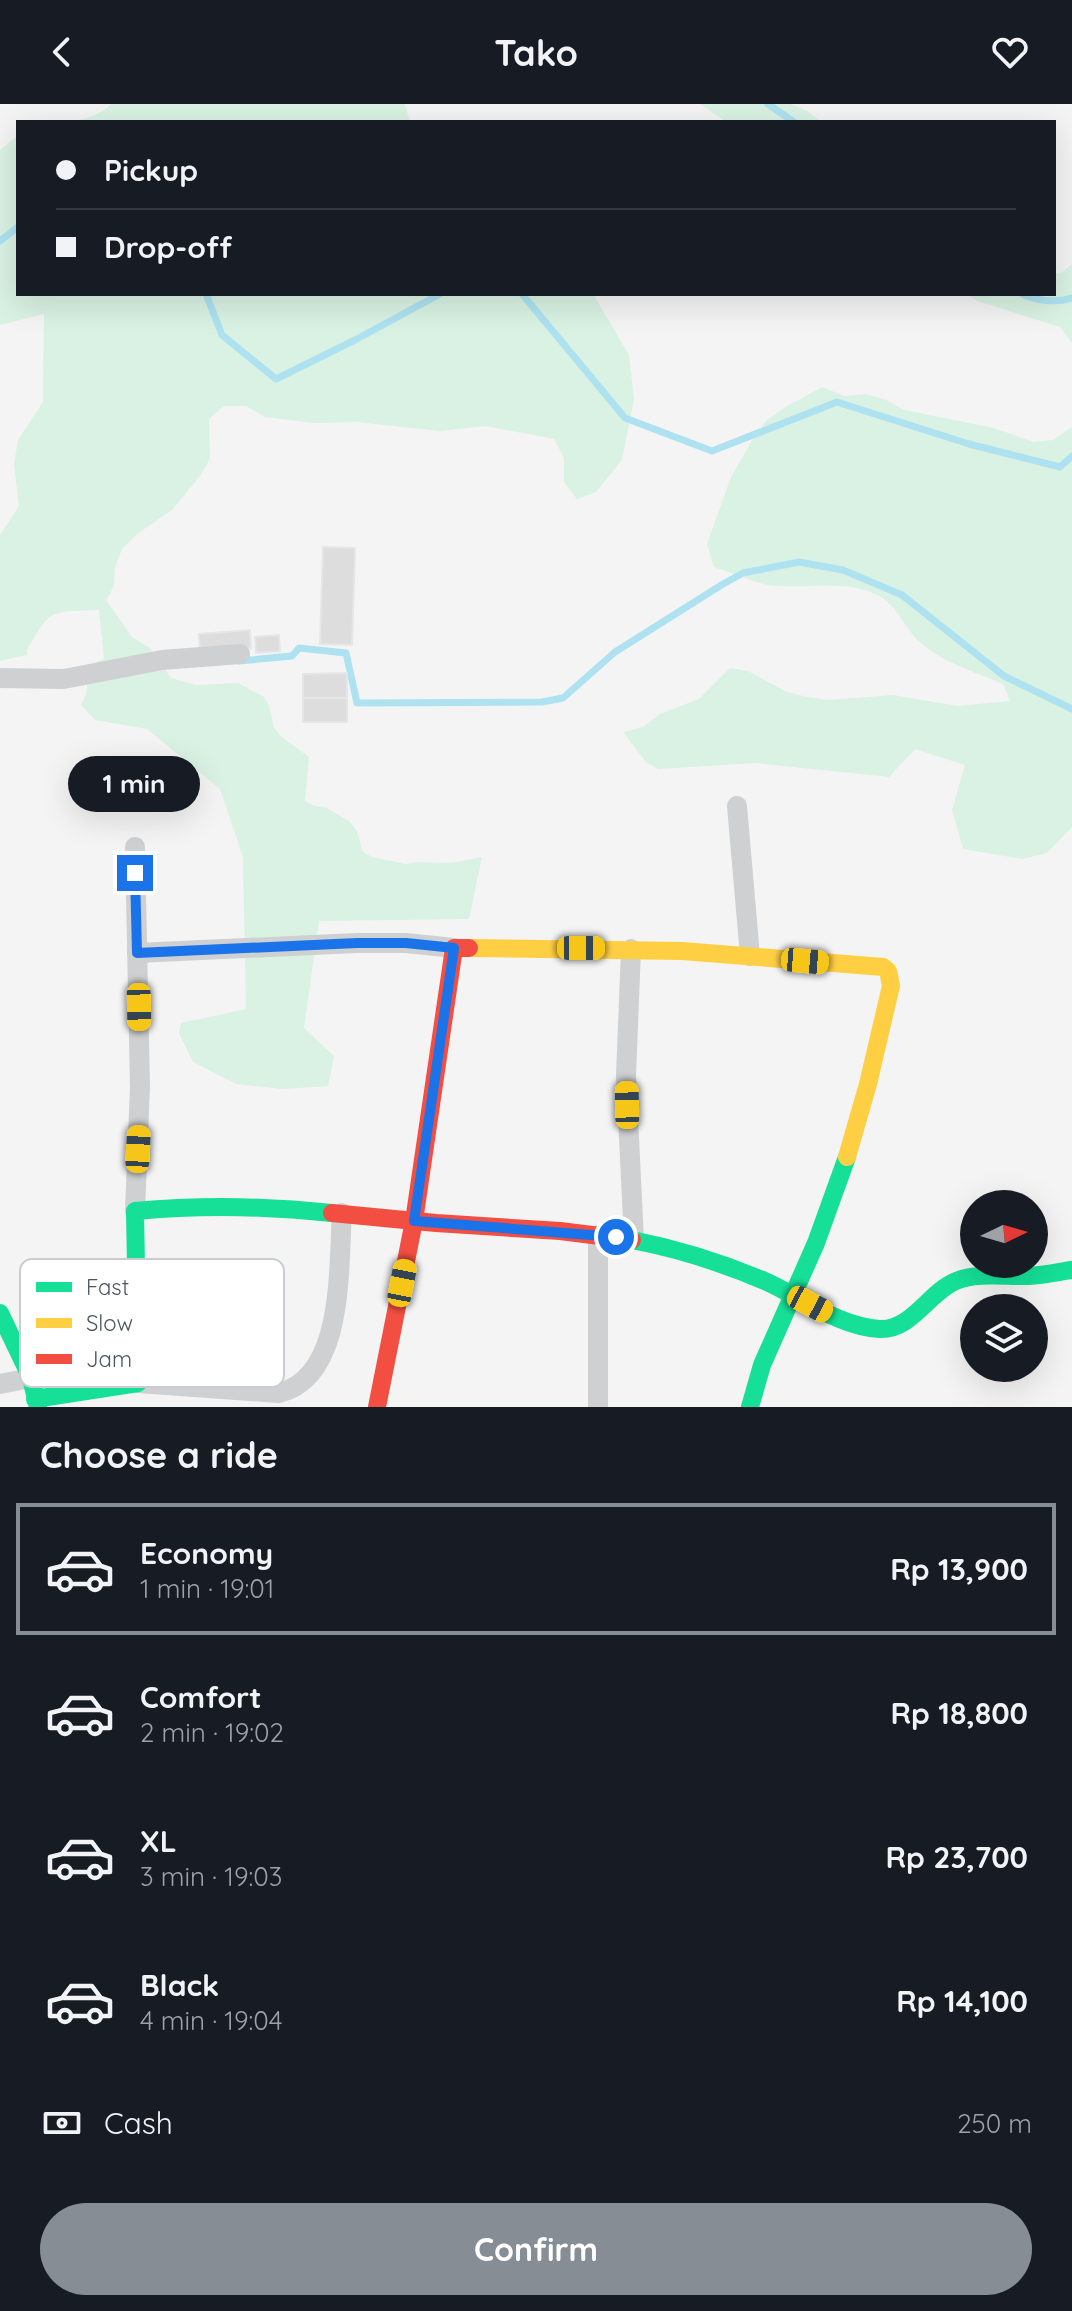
<!DOCTYPE html>
<meta charset="utf-8">
<style>
:root{--surface:#171b24;--page:#20242c;--text:#f1f3f6;--muted:#9ea1a6;--line:#363941;--accent:#868d94}
body{margin:0;font-family:Quicksand,sans-serif;background:var(--page);color:var(--text);height:100vh;display:flex;flex-direction:column;font-size:30px;white-space:nowrap}
*{box-sizing:border-box;margin:0}
p{font-size:26px;color:var(--muted)}
.icon{flex:none;width:44px;height:44px;fill:none;stroke:currentColor;stroke-width:2;stroke-linecap:round;stroke-linejoin:round}
.map{position:relative;height:1303px;overflow:hidden}
.panel{display:flex;flex-direction:column;background:var(--surface);flex:1}
.panel>*{flex:none}
.hud{position:absolute;left:16px;top:16px;width:1040px;height:176px;border-radius:0px;box-shadow:0 8px 32px #0002;display:grid;align-content:center;height:176px;padding:0 40px;background:var(--surface)}
.needle{width:52px;rotate:85deg}
.fabs{position:absolute;left:960px;top:1086px;display:grid;gap:16px}
.fabs a{display:grid;place-items:center;width:88px;height:88px;border-radius:50%;background:var(--surface);box-shadow:0 8px 32px #0002;font-size:40px}
.end{position:absolute;width:36px;height:36px;margin:-18px;border:10px solid #1a73e8;background:#fff;box-shadow:0 0 0 4px #fff}
.from{border-radius:50%}
.bubble{position:absolute;height:56px;border-radius:28px;background:var(--surface);box-shadow:0 8px 32px #0002;font-size:26px;font-weight:700;line-height:56px;text-align:center}
.car{position:absolute;width:24px;height:48px;margin:-24px -12px;border-radius:10px;box-shadow:0 0 6px 2px #0007;background:linear-gradient(#f5c518 24%,#345 0 40%,#f5c518 0 76%,#345 0 86%,#f5c518 0)}
.hud b{display:flex;align-items:center;gap:28px;height:76px;font-size:30px}
.hud b+b{border-top:2px solid var(--line)}
.hud i{width:20px;height:20px;background:var(--text)}
ul{padding:0;list-style:none}
li{display:flex;align-items:center;gap:24px;height:132px;margin:0 16px 12px;padding:0 24px;border:4px solid transparent;border-radius:0px}
li div{flex:1}
li b{display:block;font-size:30px}
li em{font-style:normal;font-weight:700}
li.active{border-color:var(--accent)}
li>.icon{width:72px;height:72px;stroke-width:1.5}
h2{padding:0 40px;font-size:36px;line-height:96px}
.pay{display:flex;align-items:center;gap:20px;height:88px;padding:0 40px;font-size:30px}
.pay p{margin-inline-start:auto}
.primary-button{display:flex;gap:16px;margin-top:auto;padding:16px 40px}
.primary-button a{flex:1;height:92px;border-radius:48px;background:var(--accent);color:#fff;font-size:32px;font-weight:700;line-height:92px;text-align:center}
header{display:flex;justify-content:space-between;align-items:center;height:104px;padding:0 40px;background:var(--surface);font-size:36px;font-weight:700}
.map>svg:first-child{display:block}
.green{fill:#d9f2e3}
.lines{fill:none;stroke-linecap:round;stroke-linejoin:round}
.stream{stroke:#aee2f0;stroke-width:7}
.building{fill:#ddddde;stroke:#e5e6e7;stroke-width:2}
.street{stroke:#ced0d2;stroke-width:20}
.fast{stroke:#16e098;stroke-width:18}
.slow{stroke:#ffcf43;stroke-width:18}
.jam{stroke:#f24e42;stroke-width:18}
.route{stroke:#1a73e8;stroke-width:10}
.key{fill:#fff;stroke:#c9ccd0;stroke-width:2}
.key-label{font-size:22px;fill:#4a5661}
</style>
<header><svg class="icon" aria-label="back" viewBox="0 0 24 24"><path d="M15 5l-7 7 7 7"/></svg>Tako<svg class="icon" aria-label="heart" viewBox="0 0 24 24"><path d="M12 20l-8-8c-3-5 5-10 8-4 3-6 11-1 8 4z"/></svg></header>
<div class="map">
<svg width="1072" height="1303" viewBox="0 0 1072 1303">
<rect width="100%" height="100%" fill="#f4f4f4"/>
<g class="green">
<path d="M111 0H405L410 18H71C85 14 102 11 111 0Z"/>
<polygon points="700,0 791,0 807,7 822,18 726,18"/>
<path d="M18 31V190H593L629 251 634 295 622 356 596 388 577 395 564 378V354L554 335 485 322 440 327 356 318 313 319 265 313 246 302H224L209 315 210 355 200 372 172 406 137 430 122 445 115 463 114 482 106 496 132 533 150 544 171 574 196 581 238 579 264 593 269 602 274 624 282 633 309 653 305 697 314 702 325 703 349 717 357 727 363 748 372 753 405 760 417 758 451 759 482 753 469 815 319 817 304 924 334 952 328 982 283 985 236 980 193 958 179 929 181 919 246 905 243 753 220 685 147 625 95 616 81 601 86 591 90 561 104 555 99 506C51 508 51 503 27 546V551L0 557V431L19 402 14 360 18 336 43 298 44 210 0 221V46Z"/>
<polygon points="1072,160 1072,239 1060,223 977,197 967,190 1054,190 1054,170 1061,169"/>
<path d="M822 283 844 292 866 290 886 296 905 306 994 324 1033 338 1053 336 1072 323V723L1047 749 1022 755 963 745 952 706 965 661 915 645 889 673 756 659 658 665 646 658 623 628 643 623 660 610 699 595 730 564 748 567 787 588 807 593 828 596 893 591 957 602 1010 597 1003 580C976 568 943 559 921 539 905 526 899 504 881 493 851 475 811 485 778 482 757 481 734 469 714 463L707 440 731 373 754 333 767 316 784 304Z"/>
</g>
<g class="lines">
<g class="stream">
<polyline points="768,0 794,18"/>
<polyline points="0,137 18,123"/>
<polyline points="206,190 222,231 276,275 355,236 440,190"/>
<polyline points="522,190 625,314 712,347 837,298 969,340 1060,363 1072,352"/>
<path d="M1022 190C1037 197 1056 199 1072 194"/>
<polyline points="239,557 292,552 299,544 346,549 357,599 542,598 563,594 615,548 723,480 743,469 799,458 843,466 902,491 1004,572 1072,605"/>
</g>
</g>
<g class="building">
<polygon points="323,443 355,444 352,541 320,540"/>
<polygon points="250,526 251,544 200,548 199,530"/>
<polygon points="279,531 280,547 256,549 255,533"/>
<polygon points="347,569 347,594 303,594 303,570"/>
<rect x="303" y="594" width="44" height="24"/>
</g>
<g class="lines">
<g class="street">
<polyline points="0,574 64,575 162,556 240,550"/>
<polyline points="737,702 750,852"/>
<polyline points="135,743 140,983 135,1107"/>
<polyline points="631,845 626,972 634,1136"/>
<polyline points="137,849 357,839 406,839 454,844"/>
<path d="M138 1279 279 1289C345 1273 338 1164 342 1109"/>
<polyline points="0,1280 31,1274"/>
<polyline points="598,1303 598,1131"/>
</g>
<g class="fast">
<path d="M632 1136C679 1145 723 1159 767 1178 802 1194 840 1223 880 1225 912 1226 929 1188 956 1177 979 1168 1005 1173 1029 1172 1044 1171 1058 1168 1072 1166"/>
<polyline points="0,1209 31,1274 38,1303"/>
<path d="M35 1295 138 1279 135 1107C201 1101 266 1102 332 1109"/>
<polyline points="750,1303 762,1261 816,1139 847,1053"/>
</g>
<polyline class="slow" points="469,844 682,847 883,863 888,867 891,882 868,980 847,1053"/>
<g class="jam">
<polyline points="332,1109 436,1119 560,1127 632,1136"/>
<polyline points="377,1303 414,1117 454,844 469,844"/>
</g>
</g>
<g class="lines">
<polyline class="route" points="135,769 137,849 357,839 406,839 454,844 414,1117 616,1133"/>
</g>
<rect x="20" y="1155" width="264" height="128" rx="12" class="key"/>
<rect x="36" y="1178" width="36" height="10" fill="#16e098"/>
<rect x="36" y="1214" width="36" height="10" fill="#ffcf43"/>
<rect x="36" y="1250" width="36" height="10" fill="#f24e42"/>
<g class="key-label">
<text x="86" y="1191">Fast</text>
<text x="86" y="1227">Slow</text>
<text x="86" y="1263">Jam</text>
</g>
</svg>
<div class="fabs">
<a><svg class="needle" viewBox="-14 -14 28 28"><path d="M0-13l5 13h-10z" fill="#e53935"/><path d="M0 13l5-13h-10z" fill="#9ea1a6"/></svg></a>
<a><svg class="icon" aria-label="layers" viewBox="0 0 24 24"><path d="M12 4l9 5-9 5-9-5zM3 14l9 5 9-5"/></svg></a>
</div>
<i class="end from" style="left:616px;top:1133px"></i>
<i class="end" style="left:135px;top:769px"></i>
<div class="bubble" style="left:68px;top:652px;width:132px">1 min</div>
<i class="car" style="left:581px;top:844px;rotate:90deg"></i>
<i class="car" style="left:805px;top:857px;rotate:95deg"></i>
<i class="car" style="left:139px;top:903px;rotate:179deg"></i>
<i class="car" style="left:627px;top:1001px;rotate:359deg"></i>
<i class="car" style="left:138px;top:1045px;rotate:3deg"></i>
<i class="car" style="left:402px;top:1179px;rotate:11deg"></i>
<i class="car" style="left:810px;top:1200px;rotate:118deg"></i>
<div class="hud">
<b><i class="from"></i>Pickup</b>
<b><i></i>Drop-off</b>
</div>
</div>
<section class="panel">
<h2>Choose a ride</h2>
<ul>
<li class="active"><svg class="icon" aria-label="car" viewBox="0 0 24 24"><path d="M5 17H2v-5l4-1 3-4h7l3 4 3 1v5h-3M9 17h6M6 11h13"/><circle cx="7" cy="17" r="2"/><circle cx="17" cy="17" r="2"/></svg><div><b>Economy</b><p>1 min · 19:01</p></div><em>Rp 13,900</em></li>
<li><svg class="icon" aria-label="car" viewBox="0 0 24 24"><path d="M5 17H2v-5l4-1 3-4h7l3 4 3 1v5h-3M9 17h6M6 11h13"/><circle cx="7" cy="17" r="2"/><circle cx="17" cy="17" r="2"/></svg><div><b>Comfort</b><p>2 min · 19:02</p></div><em>Rp 18,800</em></li>
<li><svg class="icon" aria-label="car" viewBox="0 0 24 24"><path d="M5 17H2v-5l4-1 3-4h7l3 4 3 1v5h-3M9 17h6M6 11h13"/><circle cx="7" cy="17" r="2"/><circle cx="17" cy="17" r="2"/></svg><div><b>XL</b><p>3 min · 19:03</p></div><em>Rp 23,700</em></li>
<li><svg class="icon" aria-label="car" viewBox="0 0 24 24"><path d="M5 17H2v-5l4-1 3-4h7l3 4 3 1v5h-3M9 17h6M6 11h13"/><circle cx="7" cy="17" r="2"/><circle cx="17" cy="17" r="2"/></svg><div><b>Black</b><p>4 min · 19:04</p></div><em>Rp 14,100</em></li>
</ul>
<div class="pay"><svg class="icon" aria-label="cash" viewBox="0 0 24 24"><path d="M3 7h18v10H3z"/><circle cx="12" cy="12" r="2"/></svg>Cash<p>250 m</p></div>
<div class="primary-button"><a>Confirm</a></div>
</section>
